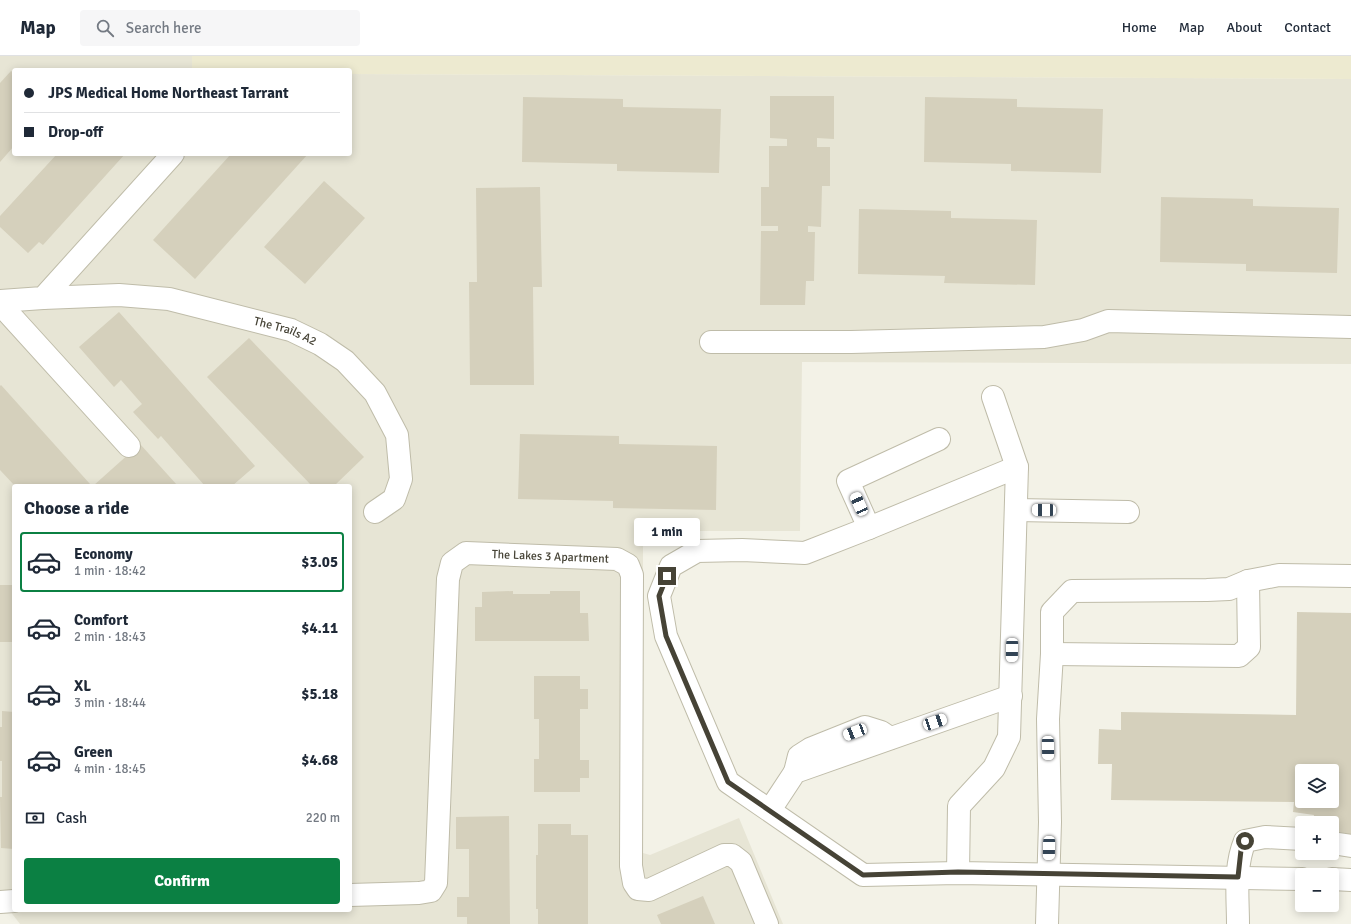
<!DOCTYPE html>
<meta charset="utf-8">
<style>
:root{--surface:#fff;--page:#f6f6f7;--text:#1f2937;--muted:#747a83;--line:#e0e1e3;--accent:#0b8043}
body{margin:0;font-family:Signika,sans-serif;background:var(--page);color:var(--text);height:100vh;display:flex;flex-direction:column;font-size:15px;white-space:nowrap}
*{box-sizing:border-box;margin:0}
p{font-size:13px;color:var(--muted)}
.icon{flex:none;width:22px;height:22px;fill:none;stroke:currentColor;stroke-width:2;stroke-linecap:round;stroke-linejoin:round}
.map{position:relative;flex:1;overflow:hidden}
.details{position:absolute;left:12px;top:428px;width:340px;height:428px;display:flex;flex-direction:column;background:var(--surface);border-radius:4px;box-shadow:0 2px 10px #0003}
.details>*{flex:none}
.guide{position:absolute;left:12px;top:12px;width:340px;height:88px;border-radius:4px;box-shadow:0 2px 10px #0003;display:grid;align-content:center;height:88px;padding:0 12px;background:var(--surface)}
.controls{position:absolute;left:1295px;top:708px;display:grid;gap:8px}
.controls a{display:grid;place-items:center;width:44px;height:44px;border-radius:4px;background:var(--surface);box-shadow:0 2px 10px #0003;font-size:20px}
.end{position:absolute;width:18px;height:18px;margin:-9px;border:5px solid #464336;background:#fff;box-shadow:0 0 0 2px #fff}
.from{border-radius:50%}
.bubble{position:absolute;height:28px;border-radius:4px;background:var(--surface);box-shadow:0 2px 10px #0003;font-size:13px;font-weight:700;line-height:28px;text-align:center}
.car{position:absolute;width:12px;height:24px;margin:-12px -6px;border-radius:5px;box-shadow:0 0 3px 1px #0007;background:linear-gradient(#fff 24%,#345 0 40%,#fff 0 76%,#345 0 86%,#fff 0)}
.guide b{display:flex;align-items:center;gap:14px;height:38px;font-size:15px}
.guide b+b{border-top:1px solid var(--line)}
.guide i{width:10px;height:10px;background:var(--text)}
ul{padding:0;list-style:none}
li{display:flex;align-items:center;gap:12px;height:60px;margin:0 8px 6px;padding:0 4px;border:2px solid transparent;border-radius:4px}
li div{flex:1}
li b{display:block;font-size:15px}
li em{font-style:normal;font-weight:700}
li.active{border-color:var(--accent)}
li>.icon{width:36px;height:36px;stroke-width:1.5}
h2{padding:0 12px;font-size:18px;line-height:48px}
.pay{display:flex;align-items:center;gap:10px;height:44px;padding:0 12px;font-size:15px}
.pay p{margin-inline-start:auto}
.primary-button{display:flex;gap:8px;margin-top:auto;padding:8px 12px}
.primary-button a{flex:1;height:46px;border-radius:4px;background:var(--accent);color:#fff;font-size:16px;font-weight:700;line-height:46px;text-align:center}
header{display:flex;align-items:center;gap:24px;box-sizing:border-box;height:56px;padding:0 20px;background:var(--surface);border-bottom:1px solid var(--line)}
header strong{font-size:19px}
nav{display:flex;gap:22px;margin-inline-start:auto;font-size:14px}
.search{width:280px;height:36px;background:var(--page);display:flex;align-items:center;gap:10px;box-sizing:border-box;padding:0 14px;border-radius:4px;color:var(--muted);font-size:15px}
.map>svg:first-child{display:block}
.residential{fill:#e7e5d5;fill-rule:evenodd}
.education{fill:#edead0}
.building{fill:#d5d0bc;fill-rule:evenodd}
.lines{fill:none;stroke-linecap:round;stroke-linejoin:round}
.minor-casing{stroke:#bfbca9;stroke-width:24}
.minor{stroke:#fff;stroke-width:22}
.route{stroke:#464336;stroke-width:5}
.labels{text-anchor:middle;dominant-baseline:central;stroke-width:3;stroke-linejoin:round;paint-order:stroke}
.street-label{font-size:12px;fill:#464336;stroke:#fff}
</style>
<header>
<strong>Map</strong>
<div class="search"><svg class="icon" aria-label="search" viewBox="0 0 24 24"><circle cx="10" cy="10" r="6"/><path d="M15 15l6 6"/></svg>Search here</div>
<nav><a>Home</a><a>Map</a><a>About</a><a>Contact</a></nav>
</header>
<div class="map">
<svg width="1351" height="868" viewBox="0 0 1351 868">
<rect width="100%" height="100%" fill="#f3f2e7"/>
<path class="residential" d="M0 0H192V14H14V98H350V18L1351 23V308L802 306 800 475H643V797L650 799 739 762 783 868H20L0 842ZM14 430H350V854H14Z"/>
<polygon class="education" points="192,0 1351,0 1351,23 350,18 350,14 192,14"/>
<g class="building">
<polygon points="11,15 14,17 14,90 0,106 0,27"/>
<polygon points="770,40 834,40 834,83 817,82 817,91 830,91 830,130 822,130 821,171 808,170 808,176 815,176 814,225 806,225 805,249 760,249 761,175 778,175 778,170 761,170 761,131 769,131 769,90 787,90 787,83 770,82"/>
<polygon points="523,41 623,43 623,51 721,53 719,117 617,115 617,108 522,106"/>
<polygon points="925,41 1017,43 1017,51 1103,53 1101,117 1011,115 1011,108 924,106"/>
<polygon points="57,98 125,98 43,189 39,186 28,197 0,171 0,160"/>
<polygon points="231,98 308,98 195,223 153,184"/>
<polygon points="324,125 365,162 305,228 264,191"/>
<polygon points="540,131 542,231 533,231 534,329 470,329 469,226 477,226 476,132"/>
<polygon points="1161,141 1253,143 1253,150 1339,152 1337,217 1246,215 1246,208 1160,206"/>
<polygon points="859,153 951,155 951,162 1037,164 1035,229 944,227 945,220 858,218"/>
<polygon points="119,256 255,410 232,430 205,430 161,380 158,383 133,356 142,348 121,324 114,331 79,291"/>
<polygon points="249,282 364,401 334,430 312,430 207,321"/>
<polygon points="1,329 90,428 87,430 15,430 0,414 0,330"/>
<polygon points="520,378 619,380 619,388 717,390 716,454 613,452 613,445 518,443"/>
<polygon points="140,388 177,429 175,430 93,430"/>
<rect x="0" y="529" width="14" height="57"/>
<polygon points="513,535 513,538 550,538 550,535 580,535 580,557 588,557 589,585 475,585 475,551 482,551 482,536"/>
<path d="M1297 556 1351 557V786L1332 783V767H1313L1314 759 1293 756 1294 746 1111 744 1112 708H1098L1099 673 1121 674V656L1296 659ZM1302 715H1332V745H1302Z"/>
<polygon points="534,620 580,620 580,633 588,633 588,653 580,653 580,704 589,704 589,722 580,722 580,736 534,736 534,703 539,703 539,663 534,663"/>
<polygon points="2,655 14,656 14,793 1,792 0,741 2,741 2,705 0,705 0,671 2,671"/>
<polygon points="509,760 510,868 467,868 467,861 457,861 457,841 469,841 469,793 456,793 456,761"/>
<polygon points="538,768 571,768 571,779 588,779 588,868 538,868 538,853 536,853 536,799 538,799"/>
<polygon points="703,840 715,868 661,868 657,859"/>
</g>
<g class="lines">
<g class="minor-casing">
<g id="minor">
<path id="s1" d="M43 242 119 239 169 243 291 274 320 288 345 305 375 337 397 379 401 423 394 443 375 456"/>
<polyline points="0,245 43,242 173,98"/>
<polyline points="0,248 129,390"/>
<polyline points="711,286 851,286 1044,281 1083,274 1108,265 1351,271"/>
<polyline points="993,341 1017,411"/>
<polyline points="1016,454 1128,456"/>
<polyline points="869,472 848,425 939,383"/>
<polyline points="1052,598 1239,600 1249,591 1248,525"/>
<polyline points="795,716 799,700 810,693 865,671 881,676 890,682"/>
<polyline points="770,754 795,716 1011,640"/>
<polyline points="1332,787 1351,790"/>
<polyline points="958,817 959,750 994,712 1009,681 1017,411 869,472 805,497 742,494 697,495 671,510 659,540 666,580 728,726 863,819 958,817 1302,823"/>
<polyline points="1332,823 1351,824"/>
<path id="s2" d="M350 839 419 837 431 835 436 827 448 523 452 507 466 497 617 503 628 509 632 519 631 810 634 827 638 833 649 834 724 799H732L741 806 767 868"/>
<polyline points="0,846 14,845"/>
<polyline points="1047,868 1050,766 1048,663 1052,598 1052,556 1072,535 1207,534 1229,533 1248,525 1279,519 1351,520"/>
<path d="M1238 868C1238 841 1234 811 1245 785L1265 781 1302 783"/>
</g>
</g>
<use href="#minor" class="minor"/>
</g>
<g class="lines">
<polyline class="route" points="667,520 659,540 666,580 728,726 863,819 958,816 1238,821 1241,794 1245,785"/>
</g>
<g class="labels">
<g class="street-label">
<text stroke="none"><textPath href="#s1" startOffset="247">The Trails A2</textPath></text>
<text stroke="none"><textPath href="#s2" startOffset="513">The Lakes 3 Apartment</textPath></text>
</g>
</g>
</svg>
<div class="controls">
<a><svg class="icon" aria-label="layers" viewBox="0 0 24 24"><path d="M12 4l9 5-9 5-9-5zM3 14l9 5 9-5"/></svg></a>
<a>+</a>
<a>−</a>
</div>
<i class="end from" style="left:1245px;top:785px"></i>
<i class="end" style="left:667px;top:520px"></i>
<div class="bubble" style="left:634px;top:462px;width:66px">1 min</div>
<i class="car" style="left:859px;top:448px;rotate:336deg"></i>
<i class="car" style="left:1044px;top:454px;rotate:271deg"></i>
<i class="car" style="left:1012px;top:594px;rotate:181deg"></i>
<i class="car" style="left:935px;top:666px;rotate:71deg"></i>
<i class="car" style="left:855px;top:676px;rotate:249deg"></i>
<i class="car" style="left:1048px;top:692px;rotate:179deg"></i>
<i class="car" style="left:1049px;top:792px;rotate:181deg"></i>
<div class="guide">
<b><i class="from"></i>JPS Medical Home Northeast Tarrant</b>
<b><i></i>Drop-off</b>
</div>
<section class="details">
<h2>Choose a ride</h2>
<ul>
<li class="active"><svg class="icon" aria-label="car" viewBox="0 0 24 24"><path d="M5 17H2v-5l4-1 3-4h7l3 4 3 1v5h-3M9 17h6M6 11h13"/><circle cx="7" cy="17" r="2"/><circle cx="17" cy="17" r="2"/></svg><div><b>Economy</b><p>1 min · 18:42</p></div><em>$3.05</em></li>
<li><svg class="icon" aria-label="car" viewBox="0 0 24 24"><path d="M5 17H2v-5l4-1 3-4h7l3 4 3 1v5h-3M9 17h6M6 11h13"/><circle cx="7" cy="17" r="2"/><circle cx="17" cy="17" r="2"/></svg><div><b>Comfort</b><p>2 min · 18:43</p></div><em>$4.11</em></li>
<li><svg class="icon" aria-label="car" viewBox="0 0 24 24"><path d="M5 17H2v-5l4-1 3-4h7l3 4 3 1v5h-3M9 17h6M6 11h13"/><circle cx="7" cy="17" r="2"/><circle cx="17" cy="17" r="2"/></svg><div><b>XL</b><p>3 min · 18:44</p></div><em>$5.18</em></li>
<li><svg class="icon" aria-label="car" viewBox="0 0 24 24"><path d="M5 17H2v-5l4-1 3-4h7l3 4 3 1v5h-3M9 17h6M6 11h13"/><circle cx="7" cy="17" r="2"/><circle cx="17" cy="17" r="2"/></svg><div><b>Green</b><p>4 min · 18:45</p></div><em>$4.68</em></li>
</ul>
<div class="pay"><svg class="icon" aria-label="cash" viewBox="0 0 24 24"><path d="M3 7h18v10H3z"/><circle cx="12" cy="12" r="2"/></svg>Cash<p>220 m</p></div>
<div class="primary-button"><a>Confirm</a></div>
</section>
</div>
